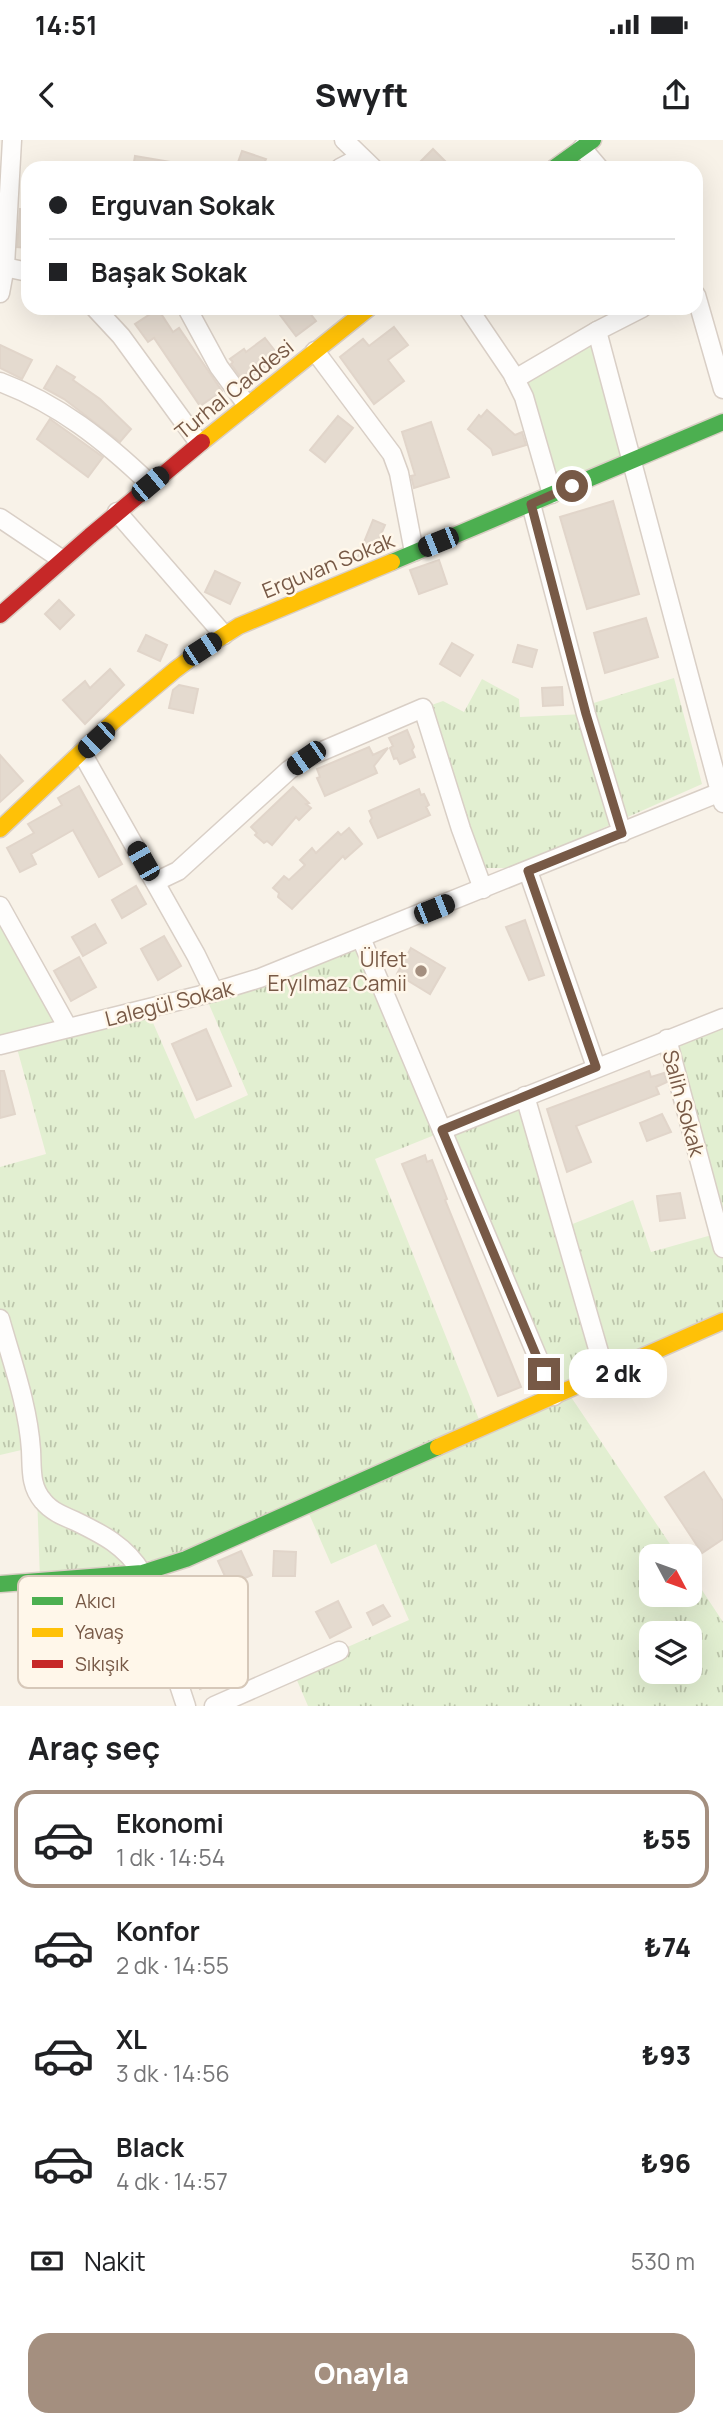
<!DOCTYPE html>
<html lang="tr">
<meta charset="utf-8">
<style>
:root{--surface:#fff;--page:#f6f6f6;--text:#202124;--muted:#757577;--line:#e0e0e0;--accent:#a48f7f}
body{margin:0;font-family:Manrope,sans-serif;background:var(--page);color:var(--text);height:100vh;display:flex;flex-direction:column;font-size:26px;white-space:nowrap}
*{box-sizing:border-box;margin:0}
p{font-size:23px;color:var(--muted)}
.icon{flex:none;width:38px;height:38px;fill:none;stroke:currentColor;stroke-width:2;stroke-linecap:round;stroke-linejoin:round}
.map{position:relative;height:1566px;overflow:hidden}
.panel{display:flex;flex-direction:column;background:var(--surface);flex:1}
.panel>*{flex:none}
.top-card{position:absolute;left:21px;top:21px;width:682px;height:154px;border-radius:21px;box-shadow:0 7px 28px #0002;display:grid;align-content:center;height:154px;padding:0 28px;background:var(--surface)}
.needle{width:46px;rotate:131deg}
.buttons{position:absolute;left:639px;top:1404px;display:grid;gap:14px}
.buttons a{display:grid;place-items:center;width:63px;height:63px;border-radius:14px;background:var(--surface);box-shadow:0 7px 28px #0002;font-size:35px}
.end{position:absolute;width:32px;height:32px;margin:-16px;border:9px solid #775946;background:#fff;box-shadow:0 0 0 4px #fff}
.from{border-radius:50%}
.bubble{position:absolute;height:49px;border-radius:21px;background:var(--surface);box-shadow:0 7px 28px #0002;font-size:23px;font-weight:800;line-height:49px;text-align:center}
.car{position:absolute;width:21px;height:42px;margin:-21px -10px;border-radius:9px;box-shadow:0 0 5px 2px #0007;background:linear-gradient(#222 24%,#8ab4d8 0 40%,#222 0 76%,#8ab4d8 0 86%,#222 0)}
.top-card b{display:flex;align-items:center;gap:24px;height:66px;font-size:26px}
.top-card b+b{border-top:2px solid var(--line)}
.top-card i{width:18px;height:18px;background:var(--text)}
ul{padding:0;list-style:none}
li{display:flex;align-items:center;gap:21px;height:98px;margin:0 14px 10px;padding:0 14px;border:4px solid transparent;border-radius:21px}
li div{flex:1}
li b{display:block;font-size:26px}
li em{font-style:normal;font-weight:800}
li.current{border-color:var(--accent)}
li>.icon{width:63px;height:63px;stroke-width:1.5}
h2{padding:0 28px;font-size:32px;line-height:84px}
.pay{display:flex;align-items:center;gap:18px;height:77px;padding:0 28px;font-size:26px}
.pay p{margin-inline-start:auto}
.button{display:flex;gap:14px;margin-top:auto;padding:14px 28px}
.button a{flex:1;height:80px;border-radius:21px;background:var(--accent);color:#fff;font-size:28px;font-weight:800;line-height:80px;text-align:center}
.status{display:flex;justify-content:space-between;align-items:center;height:49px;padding:0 35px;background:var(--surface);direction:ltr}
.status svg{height:19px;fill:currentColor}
header{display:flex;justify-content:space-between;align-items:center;height:91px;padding:0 28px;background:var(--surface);font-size:32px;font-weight:800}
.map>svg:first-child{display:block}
.grass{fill:url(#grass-tufts);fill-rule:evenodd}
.park{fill:#e2efd1}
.building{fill:#e4dacf;stroke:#e1d5ca;stroke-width:2}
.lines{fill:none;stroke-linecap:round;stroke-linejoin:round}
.street-casing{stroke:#d9cfc6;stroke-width:21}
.fast-casing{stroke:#d9cec4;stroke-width:19}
.slow-casing{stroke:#d9cec4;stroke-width:19}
.jam-casing{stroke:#d9cec4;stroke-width:19}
.street{stroke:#fefdfc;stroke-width:18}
.fast{stroke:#4caf50;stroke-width:16}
.slow{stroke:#ffc107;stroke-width:16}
.jam{stroke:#c62828;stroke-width:16}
.route{stroke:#775946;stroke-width:9}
.poi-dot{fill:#a48f7f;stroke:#fff7ea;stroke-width:2.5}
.labels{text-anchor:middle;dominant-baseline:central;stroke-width:5;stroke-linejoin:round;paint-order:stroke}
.street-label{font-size:21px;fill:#775946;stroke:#fff7ea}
.poi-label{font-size:21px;fill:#775946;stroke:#fff7ea;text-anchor:end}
.key{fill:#fff7ea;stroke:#d6c8b9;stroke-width:2}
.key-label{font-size:19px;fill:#775946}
</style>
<div class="status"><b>14:51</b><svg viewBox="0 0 49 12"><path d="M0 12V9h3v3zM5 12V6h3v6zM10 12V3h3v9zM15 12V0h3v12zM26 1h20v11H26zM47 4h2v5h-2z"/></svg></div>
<header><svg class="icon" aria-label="back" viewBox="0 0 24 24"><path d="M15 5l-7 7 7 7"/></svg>Swyft<svg class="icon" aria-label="share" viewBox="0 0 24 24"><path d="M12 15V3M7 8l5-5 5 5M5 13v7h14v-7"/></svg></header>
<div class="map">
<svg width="723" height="1566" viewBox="0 0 723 1566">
<defs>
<pattern id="grass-tufts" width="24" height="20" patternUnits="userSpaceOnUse" patternTransform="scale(1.75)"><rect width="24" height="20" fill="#e2efd1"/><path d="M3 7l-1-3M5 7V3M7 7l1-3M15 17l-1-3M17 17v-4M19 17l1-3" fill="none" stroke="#bcc5ab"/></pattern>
</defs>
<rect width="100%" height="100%" fill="#f8f2e8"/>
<g class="grass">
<polygon points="674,538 702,644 513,728 483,728 423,568 443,561 464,572 482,539 519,559 520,577 585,574 584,566"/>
<path d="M361 798 442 990 723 879V1181L567 1251 678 1416H651V1454H690V1432L723 1482V1566H308L293 1531 409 1480 376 1404 331 1424 306 1367 208 1410 40 1440 37 1354 30 1308 0 1315V1027L46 1014 15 901 147 869 195 979 248 955 205 855ZM670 907 719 1093 651 1112 633 1060 570 1085 532 963ZM437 994 553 1257 482 1287 375 1019ZM651 1493H690V1531H651Z"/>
</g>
<g class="park">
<polygon points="597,191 632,321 552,354 515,239"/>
<polygon points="0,766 68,888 0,905"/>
</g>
<g class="building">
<polygon points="433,9 452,28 414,28"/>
<polygon points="242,11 266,19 262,28 236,28"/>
<polygon points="135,16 171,22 170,28 133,28"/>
<polygon points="20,69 28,70 28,108 17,107"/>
<polygon points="289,168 306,168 316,181 296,196 280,175"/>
<polygon points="158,169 173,192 179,188 222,251 200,266 154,198 148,202 135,184"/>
<polygon points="394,187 408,205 388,220 404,241 374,264 340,217 363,199 369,206"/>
<polygon points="265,198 279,216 244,242 231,224 233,222 230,219 244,209 246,212"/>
<polygon points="0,205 32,220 22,239 0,228"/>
<polygon points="57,226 75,237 73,240 100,259 131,289 120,302 64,259 44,248"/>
<polygon points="487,270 515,295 522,292 526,305 493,315 491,309 468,289 479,275 481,277"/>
<polygon points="338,276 353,288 325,322 310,310"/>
<polygon points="50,279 103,317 88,337 37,299"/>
<polygon points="431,282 449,337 414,348 411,336 415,335 402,292"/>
<polygon points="613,361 639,454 587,469 560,377"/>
<polygon points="373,380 385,385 373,413 361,418 358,417"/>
<polygon points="439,420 447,444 419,454 410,430"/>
<polygon points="215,431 240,443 230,464 205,452"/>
<polygon points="59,460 74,475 60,489 45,474"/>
<polygon points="646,478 658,517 605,533 594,493"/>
<polygon points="146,495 167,505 160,521 138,511"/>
<polygon points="452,503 473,515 460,536 440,524"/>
<polygon points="518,505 537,510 532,527 513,522"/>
<polygon points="110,529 124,545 85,584 63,560 85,541 90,548"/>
<polygon points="179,545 198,549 193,573 169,568 173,550"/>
<polygon points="562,547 563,565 543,566 542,548"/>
<polygon points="407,590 414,607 412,610 415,617 400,624 397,618 394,619 390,608 393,606 389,598"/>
<polygon points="369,607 373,615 388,608 374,626 377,633 325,656 317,638 320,637 317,629"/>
<polygon points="0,615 23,641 0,662"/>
<polygon points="79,646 122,724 99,737 73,690 31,714 36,724 20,732 7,708 34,693 28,684 62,665 58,658"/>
<polygon points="293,647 309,663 306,664 311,668 299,680 296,677 272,705 267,701 264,703 255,695 257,693 251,687"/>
<polygon points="419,649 421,655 424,654 429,665 426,667 430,675 378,698 370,681 372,678 369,671"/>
<polygon points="349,688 362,704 345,719 343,716 292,769 278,757 279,753 273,748 284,736 289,740 305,725 300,720 312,708 316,713 338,692 341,695"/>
<polygon points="136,746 146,764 122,778 112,760"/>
<polygon points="525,780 544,835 529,840 506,787"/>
<polygon points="95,784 106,803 83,816 72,797"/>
<polygon points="164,796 181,826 158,840 141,809"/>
<polygon points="411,808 445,828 430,854 397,834"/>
<polygon points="79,817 96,847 71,861 54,831"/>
<polygon points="206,889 231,946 197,960 172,904"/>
<polygon points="0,931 4,931 15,974 0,978"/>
<polygon points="649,931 651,937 664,933 667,942 656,947 659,954 576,986 591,1022 567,1032 547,969"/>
<polygon points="662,974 671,992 647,1001 640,983"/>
<polygon points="425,1015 427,1022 432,1020 447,1059 445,1060 521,1247 498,1256 402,1024"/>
<polygon points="680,1053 685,1078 660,1081 657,1056"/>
<polygon points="704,1332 723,1361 723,1399 702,1413 665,1357"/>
<polygon points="241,1411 252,1435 229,1445 218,1421"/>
<polygon points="274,1411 296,1412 295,1436 273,1436"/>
<polygon points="338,1461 351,1487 330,1498 316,1472"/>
<polygon points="383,1465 390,1476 373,1485 367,1473"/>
<polygon points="212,1520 220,1541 200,1549 192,1528"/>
</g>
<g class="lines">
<g class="street-casing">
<g id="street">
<polyline points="344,0 373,28"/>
<polyline points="582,8 599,28"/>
<polyline points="340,28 361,17"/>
<polyline points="0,126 28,132"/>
<polyline points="0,153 5,126 12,0"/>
<polyline points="696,155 723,249"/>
<polyline points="95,168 121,196 199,303"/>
<polyline points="187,168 219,227 247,265"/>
<polyline points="468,168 512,233 524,257 552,354"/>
<polyline points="642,168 597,191 723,663"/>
<polyline points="315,211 392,314 399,333 414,412"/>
<polyline points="515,239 597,191"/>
<path d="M0 242C59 264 105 301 150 344"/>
<polyline points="531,364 586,574 622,693"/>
<polyline points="117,372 224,495"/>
<polyline points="0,378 61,419"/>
<polyline points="82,613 196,815 214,852"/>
<polyline points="528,731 596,927"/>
<polyline points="155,742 178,731 289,630 306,618 423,568 461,689 483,749"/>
<polyline points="0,766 68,888"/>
<polyline points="361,798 554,1256"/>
<polyline points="667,899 723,1108"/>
<polyline points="0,905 214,852 260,838 723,651"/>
<polyline points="525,956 605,1233"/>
<polyline points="442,990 723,878"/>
<path d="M0 1179C12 1222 28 1265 31 1310 32 1329 30 1346 43 1361 51 1371 63 1376 75 1381 102 1394 126 1406 142 1433L186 1566"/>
<polyline points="214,1566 339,1511"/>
</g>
</g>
<g class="fast-casing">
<g id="fast">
<polyline points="554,28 593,0"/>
<polyline points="392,422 723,282"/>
<polyline points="0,1444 142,1433 186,1419 438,1307"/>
</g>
</g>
<g class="slow-casing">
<g id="slow">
<polyline points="202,302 369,168"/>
<polyline points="0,689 114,581 175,530 206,507 239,486 392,422"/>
<polyline points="438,1307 723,1181"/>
</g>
</g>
<g class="jam-casing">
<polyline id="jam" points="0,475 90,396 202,302"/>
</g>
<use href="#street" class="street"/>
<use href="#fast" class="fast"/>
<use href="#slow" class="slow"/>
<use href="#jam" class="jam"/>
</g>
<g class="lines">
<polyline class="route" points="544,1234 442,990 596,927 528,731 622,693 586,574 531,364 572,346"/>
</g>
<circle class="poi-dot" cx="421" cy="831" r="7"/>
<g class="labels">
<g class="street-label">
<text transform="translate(234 249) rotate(-39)">Turhal Caddesi</text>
<text transform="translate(328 425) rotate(-22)">Erguvan Sokak</text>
<text transform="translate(169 863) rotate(-14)">Lalegül Sokak</text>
<text transform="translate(684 963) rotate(75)">Salih Sokak</text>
</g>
<g class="poi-label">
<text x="407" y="819">Ülfet<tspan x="407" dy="24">Eryılmaz Camii</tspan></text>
</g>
</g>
<rect x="18" y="1436" width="230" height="112" rx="10" class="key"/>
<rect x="32" y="1457" width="31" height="8" fill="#4caf50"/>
<rect x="32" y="1488" width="31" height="9" fill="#ffc107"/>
<rect x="32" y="1520" width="31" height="8" fill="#c62828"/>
<g class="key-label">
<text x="75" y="1468">Akıcı</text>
<text x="75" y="1499">Yavaş</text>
<text x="75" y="1531">Sıkışık</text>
</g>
</svg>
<div class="buttons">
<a><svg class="needle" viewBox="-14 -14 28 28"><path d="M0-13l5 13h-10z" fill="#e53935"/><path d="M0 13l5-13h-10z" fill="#757577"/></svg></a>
<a><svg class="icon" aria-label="layers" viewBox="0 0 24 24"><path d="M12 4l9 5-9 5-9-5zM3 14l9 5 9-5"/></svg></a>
</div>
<i class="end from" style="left:572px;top:346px"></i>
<i class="end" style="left:544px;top:1234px"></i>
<div class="bubble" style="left:569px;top:1209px;width:98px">2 dk</div>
<i class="car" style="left:150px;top:344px;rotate:50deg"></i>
<i class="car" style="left:438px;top:402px;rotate:248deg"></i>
<i class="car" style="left:202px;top:509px;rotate:57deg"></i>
<i class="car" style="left:96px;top:600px;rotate:227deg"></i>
<i class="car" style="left:306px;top:618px;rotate:235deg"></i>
<i class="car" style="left:143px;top:721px;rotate:330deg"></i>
<i class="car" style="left:434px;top:769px;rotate:68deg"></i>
<div class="top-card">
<b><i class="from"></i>Erguvan Sokak</b>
<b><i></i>Başak Sokak</b>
</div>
</div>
<section class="panel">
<h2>Araç seç</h2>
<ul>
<li class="current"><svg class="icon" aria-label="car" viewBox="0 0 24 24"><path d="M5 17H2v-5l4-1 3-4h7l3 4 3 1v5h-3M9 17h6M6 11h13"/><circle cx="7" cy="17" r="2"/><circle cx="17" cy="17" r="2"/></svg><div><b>Ekonomi</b><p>1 dk · 14:54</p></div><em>₺55</em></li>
<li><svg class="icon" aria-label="car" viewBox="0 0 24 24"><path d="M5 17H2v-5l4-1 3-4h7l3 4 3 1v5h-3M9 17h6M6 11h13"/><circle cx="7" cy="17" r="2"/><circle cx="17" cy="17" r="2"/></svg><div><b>Konfor</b><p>2 dk · 14:55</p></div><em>₺74</em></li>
<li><svg class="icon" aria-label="car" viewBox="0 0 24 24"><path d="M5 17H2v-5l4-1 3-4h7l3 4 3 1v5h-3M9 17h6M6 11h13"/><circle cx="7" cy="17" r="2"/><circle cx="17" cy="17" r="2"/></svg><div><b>XL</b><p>3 dk · 14:56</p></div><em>₺93</em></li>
<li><svg class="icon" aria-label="car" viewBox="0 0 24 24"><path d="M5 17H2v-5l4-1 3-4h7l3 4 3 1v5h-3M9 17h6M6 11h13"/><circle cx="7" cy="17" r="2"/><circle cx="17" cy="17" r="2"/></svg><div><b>Black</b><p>4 dk · 14:57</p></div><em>₺96</em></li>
</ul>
<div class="pay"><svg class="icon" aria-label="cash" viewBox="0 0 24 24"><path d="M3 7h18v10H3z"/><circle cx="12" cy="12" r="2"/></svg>Nakit<p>530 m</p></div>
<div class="button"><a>Onayla</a></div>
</section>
